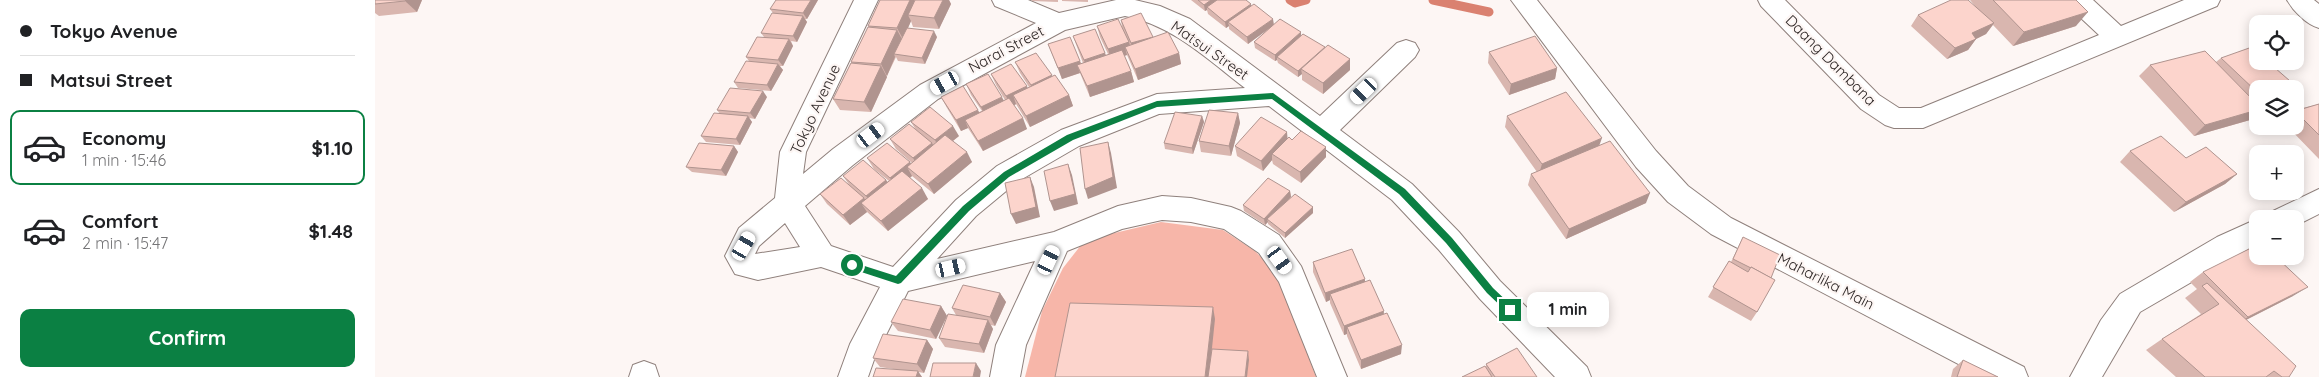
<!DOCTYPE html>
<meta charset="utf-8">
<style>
:root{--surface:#fff;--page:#f2f2f2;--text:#202124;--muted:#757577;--line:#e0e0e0;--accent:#0b8043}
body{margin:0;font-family:Quicksand,sans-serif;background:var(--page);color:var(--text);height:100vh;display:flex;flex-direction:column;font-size:19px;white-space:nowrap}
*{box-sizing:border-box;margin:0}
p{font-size:16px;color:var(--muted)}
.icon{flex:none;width:28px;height:28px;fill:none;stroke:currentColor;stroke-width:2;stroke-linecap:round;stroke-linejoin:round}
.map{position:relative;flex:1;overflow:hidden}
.sheet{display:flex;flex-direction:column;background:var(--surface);width:375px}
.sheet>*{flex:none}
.top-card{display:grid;align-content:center;height:110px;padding:0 20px;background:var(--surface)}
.controls{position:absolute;left:1874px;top:15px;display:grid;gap:10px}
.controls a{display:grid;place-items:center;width:55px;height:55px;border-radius:10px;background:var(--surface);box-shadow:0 2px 12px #0003;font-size:25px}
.end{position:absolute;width:22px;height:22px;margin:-11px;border:6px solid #0b8043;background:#fff;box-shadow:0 0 0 2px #fff}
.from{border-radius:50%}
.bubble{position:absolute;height:35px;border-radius:10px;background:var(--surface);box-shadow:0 2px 12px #0003;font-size:16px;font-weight:700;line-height:35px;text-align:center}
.car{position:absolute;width:15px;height:30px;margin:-15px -8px;border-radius:6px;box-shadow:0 0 4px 1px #0007;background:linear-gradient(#fff 24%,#345 0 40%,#fff 0 76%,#345 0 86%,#fff 0)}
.top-card b{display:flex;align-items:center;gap:18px;height:48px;font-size:19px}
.top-card b+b{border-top:1px solid var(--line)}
.top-card i{width:12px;height:12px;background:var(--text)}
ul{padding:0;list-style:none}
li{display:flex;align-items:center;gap:15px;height:75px;margin:0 10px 8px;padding:0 10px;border:2px solid transparent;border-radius:10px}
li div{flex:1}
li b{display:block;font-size:19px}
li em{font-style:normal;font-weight:700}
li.selected{border-color:var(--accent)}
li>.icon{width:45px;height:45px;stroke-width:1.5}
.action{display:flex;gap:10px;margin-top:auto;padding:10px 20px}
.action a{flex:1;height:58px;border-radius:10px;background:var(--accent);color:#fff;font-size:20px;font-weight:700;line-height:58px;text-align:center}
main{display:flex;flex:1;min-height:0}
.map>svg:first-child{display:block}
.green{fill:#f7b6a9}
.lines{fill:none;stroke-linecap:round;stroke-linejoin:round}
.stream{stroke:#da8170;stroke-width:9}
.minor-casing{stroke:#8f807c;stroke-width:2}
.minor{fill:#fff;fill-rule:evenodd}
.wall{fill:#d9b6af}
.shaded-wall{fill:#b0948f}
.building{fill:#fcd4cc;stroke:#b0948f}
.route{fill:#0b8043}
.labels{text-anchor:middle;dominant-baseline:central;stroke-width:4.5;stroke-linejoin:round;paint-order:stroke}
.street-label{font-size:15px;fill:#2e2726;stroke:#fdf6f4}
</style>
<main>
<section class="sheet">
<div class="top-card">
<b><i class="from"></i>Tokyo Avenue</b>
<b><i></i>Matsui Street</b>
</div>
<ul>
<li class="selected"><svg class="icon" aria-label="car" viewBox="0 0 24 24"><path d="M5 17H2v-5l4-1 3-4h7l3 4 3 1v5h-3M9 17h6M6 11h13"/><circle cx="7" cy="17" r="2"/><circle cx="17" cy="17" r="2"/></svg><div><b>Economy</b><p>1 min · 15:46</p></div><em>$1.10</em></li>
<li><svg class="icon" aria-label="car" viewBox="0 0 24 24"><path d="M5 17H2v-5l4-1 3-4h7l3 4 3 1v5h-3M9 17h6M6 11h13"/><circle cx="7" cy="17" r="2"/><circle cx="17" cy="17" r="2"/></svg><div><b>Comfort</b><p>2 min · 15:47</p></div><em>$1.48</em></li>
</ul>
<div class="action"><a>Confirm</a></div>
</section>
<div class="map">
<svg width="1944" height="377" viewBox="0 0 1944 377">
<rect width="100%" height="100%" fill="#fdf6f4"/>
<polygon class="green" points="786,222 848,230 880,251 902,273 941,377 650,377 667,311 688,268 710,240"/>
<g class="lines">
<g class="stream">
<polyline points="915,0 920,3 931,0"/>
<polyline points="1058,0 1114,12"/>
</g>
<g class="minor-casing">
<g id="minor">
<path d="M479 0H503L431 152 428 174 458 149 545 85 661 23 620 6 617 0H653L684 13 741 0H760L785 6 815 19 945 116 1022 43 1031 40 1040 43 1044 50 1040 57 965 130 1037 184 1084 232 1125 281 1212 367 1216 377H1180L1105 299 1064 250 1017 200 894 106 784 114 704 146 642 182 601 216 562 259 679 232 743 206 787 196 816 198 856 207 866 211 904 235 926 266 972 377H942L904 282 884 253 849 229 816 222 787 220 747 229 692 251 651 345 645 377H615L621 345 660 261 533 291 500 357 493 377H463L475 344 505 287 446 267 383 280 360 274 350 256 364 228 400 198 405 152ZM750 16C797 25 832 59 870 88L782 94 686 130 622 166 581 200 518 267 456 246 430 206 478 165 563 99 690 30ZM410 223 425 247 380 254 384 246Z"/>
<polygon points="1136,0 1162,0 1281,151 1313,186 1356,218 1649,367 1653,377 1608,377 1336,234 1293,202 1261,167"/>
<polygon points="1383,0 1410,0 1504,95 1524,108 1546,108 1724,35 1693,6 1690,0 1718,0 1746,26 1809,0 1845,0 1842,6 1548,128 1519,128 1510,125 1486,109 1386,6"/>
<path d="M1912 0H1939L1944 4V28C1931 24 1919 12 1912 0Z"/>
<polygon points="1944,189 1944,214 1920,226 1920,219 1894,219 1898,211"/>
<polygon points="1882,219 1882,244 1765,312 1727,377 1695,377 1726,320 1745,294 1842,237"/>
<polygon points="269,361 280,365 284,377 254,377 258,365"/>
</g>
</g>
<use href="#minor" class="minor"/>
</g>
<g class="wall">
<polygon points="0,0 47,0 42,12 4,16 0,13"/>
<polygon points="443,0 432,19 430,19 432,22 422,42 416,41 418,46 408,66 405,66 408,70 396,91 363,88 359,82 374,61 371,57 389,37 386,33 398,13 395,9"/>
<polygon points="505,0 574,0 576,4 564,29 538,27 536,21 533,28 562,37 550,64 523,61 521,57 512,76 511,75 512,77 496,112 465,110 458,99 476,63 476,62 494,27 493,26"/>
<polygon points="657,0 683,0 683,2 657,1"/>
<polygon points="687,0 713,0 713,2 687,1"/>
<polygon points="816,0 871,0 876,4 876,6 899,25 926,32 926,36 975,59 975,70 948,94 927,80 927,74 923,77 903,63 902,60 900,61 880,48 879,42 894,28 873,44 854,29 854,26 851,28 833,14 832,10 830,11"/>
<polygon points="1595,0 1701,0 1701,26 1638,46 1618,25 1611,34 1601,39 1593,50 1572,59 1536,26 1543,15 1600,6"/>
<polygon points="746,20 804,53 806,64 763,80 752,55 749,56 756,71 759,82 715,97 705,73 687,79 673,44 705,61 706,63 708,63 702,47 698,36 730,53 731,55 733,54 725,37 722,26 747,27"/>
<polygon points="1114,52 1182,68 1180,79 1134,95 1113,63"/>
<polygon points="1846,58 1882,89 1882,100 1879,101 1875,120 1819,136 1764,76 1775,65 1841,62"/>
<polygon points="640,62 677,76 694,95 698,106 655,127 641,104 639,106 652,129 608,151 593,128 586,131 572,108 566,97 604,112 607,111 596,95 591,84 629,100 630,100 621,85 616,74 653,88 654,87 645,73"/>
<polygon points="392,97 380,119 374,118 377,122 365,145 331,142 326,136 345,114 342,110"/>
<polygon points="1944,104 1944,159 1912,126 1920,126 1920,110"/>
<polygon points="863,113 865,123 856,156 826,152 824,141"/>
<polygon points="827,116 829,122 818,154 790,149 789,143"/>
<polygon points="1132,116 1224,145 1271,203 1191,239 1153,185 1156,174 1162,172 1130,127"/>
<polygon points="536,122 584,136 578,141 597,162 559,194 537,176 535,178 553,199 513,231 492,212 475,225 452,204 445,194 475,186 468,176 511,180 513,182 514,181 499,169 492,158 535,162 536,164 537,163 521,149 515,139 541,130"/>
<polygon points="912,132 912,139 951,147 951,157 926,183 898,164 897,160 888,171 862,156 860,146"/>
<polygon points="359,146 363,152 351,176 317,172 311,167"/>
<polygon points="1755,151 1811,158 1862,174 1850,184 1799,212 1745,162"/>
<polygon points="915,191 916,197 911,202 938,213 910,238 893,224 893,222 890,225 869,211 868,205"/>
<polygon points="1368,237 1396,278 1382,312 1376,321 1333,297 1354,261 1356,262"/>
<polygon points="938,262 990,279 990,282 1009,314 1026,354 986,369 972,336 972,334 969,335 955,303 955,300 951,302 938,272"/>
<polygon points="1828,272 1918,296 1871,320 1914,377 1801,377 1771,350 1787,339 1826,314 1810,298 1822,289 1815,282"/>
<polygon points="625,293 631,302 620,326 616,325 618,329 609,353 570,347 564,338 581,315 577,308"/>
<polygon points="566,306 572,316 561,339 523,331 516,322"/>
<polygon points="552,340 558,349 549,373 543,372 547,377 498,377 532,371 505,367 498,358"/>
<polygon points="1588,360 1623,377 1576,377 1578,369"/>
<polygon points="1111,364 1162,377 1087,377 1111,367"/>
</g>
<g class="shaded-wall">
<polygon points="31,0 47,0 42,12 30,1"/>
<polygon points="436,0 443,0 432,19 428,13"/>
<polygon points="535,0 539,0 542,7 533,15 536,21 528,39 522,28"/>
<polygon points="568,0 574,0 576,4 564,29 559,18"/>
<polygon points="836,0 847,0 832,7 832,10 830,11 829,5"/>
<polygon points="876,4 877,10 853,22 854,26 851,28 850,22"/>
<polygon points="1713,12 1701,26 1638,46 1649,32"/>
<polygon points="428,16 432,22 422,42 418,36"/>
<polygon points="898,19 899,25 873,44 872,37"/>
<polygon points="1619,23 1611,34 1601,39 1593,50 1572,59 1580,48 1597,33"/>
<polygon points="522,30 528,41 519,54 520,57 512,76 506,64"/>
<polygon points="559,31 562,37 550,64 547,58"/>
<polygon points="926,32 926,38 902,57 902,60 900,61 900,55"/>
<polygon points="778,37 780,48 759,55 756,43"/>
<polygon points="414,39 418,46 408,66 403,60"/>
<polygon points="754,42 757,53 750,47 752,55 736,60 733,49"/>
<polygon points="950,47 930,71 926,69 927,74 923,77 923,71"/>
<polygon points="730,53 733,64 712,71 709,60"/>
<polygon points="804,53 806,64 763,80 760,69"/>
<polygon points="975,59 975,70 948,94 948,83"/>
<polygon points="705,61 708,72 702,65 705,73 687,79 683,68"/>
<polygon points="403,64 408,70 396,91 392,85"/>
<polygon points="506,66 512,77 496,112 489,102"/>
<polygon points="1182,68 1180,79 1134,95 1136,84"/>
<polygon points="756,71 759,82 715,97 712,86"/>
<polygon points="677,75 680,86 660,96 656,85"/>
<polygon points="1915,81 1906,89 1894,89"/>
<polygon points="652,86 656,97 638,95 641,104 636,107 631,96"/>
<polygon points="388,91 392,97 380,119 375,113"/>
<polygon points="1882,93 1882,100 1871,104"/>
<polygon points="694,95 698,106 655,127 651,116"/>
<polygon points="627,97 632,108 611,118 606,107"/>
<polygon points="603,110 608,120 590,120 593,128 586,131 581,120"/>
<polygon points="1882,110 1882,113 1875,120 1819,136 1830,125"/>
<polygon points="863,113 865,123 856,156 854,146"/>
<polygon points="373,116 377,122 365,145 361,139"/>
<polygon points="827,116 829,122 818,154 817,148"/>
<polygon points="648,118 652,129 608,151 603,141"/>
<polygon points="578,126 584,136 565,151 560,140"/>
<polygon points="912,132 913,143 897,154 897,160 888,171 886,161"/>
<polygon points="1227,138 1223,149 1164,174 1167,164"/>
<polygon points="733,142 736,153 742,188 713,199 710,189"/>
<polygon points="557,143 563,153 544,168 538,158"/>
<polygon points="359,146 363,152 351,176 346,170"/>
<polygon points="951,147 951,157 926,183 925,172"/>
<polygon points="592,152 597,162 559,194 553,184"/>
<polygon points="535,162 541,173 532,167 537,176 522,188 515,178"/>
<polygon points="693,164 697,175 703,204 679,211 675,201"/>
<polygon points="1862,174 1850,184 1799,212 1811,202"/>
<polygon points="655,177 659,187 665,217 641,224 636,214"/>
<polygon points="511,180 518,190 498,206 491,196"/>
<polygon points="547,188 553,199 513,231 506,221"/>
<polygon points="915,191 916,197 894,220 892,219 893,222 890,225 889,219"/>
<polygon points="1275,193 1271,203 1191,239 1194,229"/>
<polygon points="489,198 496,208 486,203 492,212 475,225 468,215"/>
<polygon points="938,207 938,213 910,238 910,233"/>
<polygon points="990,279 990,288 955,294 955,300 951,302 950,293"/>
<polygon points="1933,287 1918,296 1859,326 1873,317"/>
<polygon points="625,293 631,302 620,326 615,317"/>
<polygon points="566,306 572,316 561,339 555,330"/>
<polygon points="838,307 840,319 834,377 830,377"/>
<polygon points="1009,311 1008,321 972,327 972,334 969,335 969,326"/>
<polygon points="613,320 618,329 609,353 604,344"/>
<polygon points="552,340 558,349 549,373 542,364"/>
<polygon points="1027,345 1026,354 986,369 986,360"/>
<polygon points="873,351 874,360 872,377 870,377"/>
<polygon points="601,363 606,371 605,377 598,377"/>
<polygon points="543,371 547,377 541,377"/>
</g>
<g class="building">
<polygon points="0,0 31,0 30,1 0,4"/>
<polygon points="401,0 436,0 428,13 395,9"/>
<polygon points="505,0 535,0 522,28 493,26"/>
<polygon points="540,0 568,0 559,18 533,15"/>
<polygon points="823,0 836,0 829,5"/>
<polygon points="842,0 871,0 876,4 850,22 832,7"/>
<polygon points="1576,0 1593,0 1619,23 1597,33 1601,39 1580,48 1543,15"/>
<polygon points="1618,0 1701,0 1713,12 1649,32"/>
<polygon points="879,4 898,19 872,37 853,22"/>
<polygon points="397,13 428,16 418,36 386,33"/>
<polygon points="766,13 778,37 756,43 746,20"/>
<polygon points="743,19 754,42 733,49 722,26"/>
<polygon points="905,19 926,32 900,55 879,42"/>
<polygon points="493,27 522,30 506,64 476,62"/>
<polygon points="532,28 559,31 547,58 519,54"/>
<polygon points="720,29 730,53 709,60 698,36"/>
<polygon points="793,32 804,53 760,69 750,47"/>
<polygon points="928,34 950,47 923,71 902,57"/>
<polygon points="1160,36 1182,68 1136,84 1114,52"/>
<polygon points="382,37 414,39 403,60 371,57"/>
<polygon points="695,37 705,61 683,68 673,44"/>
<polygon points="953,45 975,59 948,83 926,69"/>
<polygon points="1877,47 1882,52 1882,61 1892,61 1915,81 1894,89 1882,89 1882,92 1846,58"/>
<polygon points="747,50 756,71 712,86 702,65"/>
<polygon points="1830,51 1882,104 1882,110 1830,125 1775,65"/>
<polygon points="661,53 677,75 656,85 640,62"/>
<polygon points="371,61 403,64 392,85 359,82"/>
<polygon points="476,63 506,66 489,102 458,99"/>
<polygon points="636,64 652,86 631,96 616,74"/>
<polygon points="613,74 627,97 606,107 591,84"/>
<polygon points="680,75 694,95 651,116 638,95"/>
<polygon points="588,86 603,110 581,120 566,97"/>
<polygon points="355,88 388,91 375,113 342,110"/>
<polygon points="1191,92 1227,138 1167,164 1132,116"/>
<polygon points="634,98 648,118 603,141 590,120"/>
<polygon points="1944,104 1944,135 1920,111"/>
<polygon points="555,107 578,126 560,140 536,122"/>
<polygon points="834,110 863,113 854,146 824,141"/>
<polygon points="800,112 827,116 817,148 789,143"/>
<polygon points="339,113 373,116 361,139 326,136"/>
<polygon points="886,117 912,132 886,161 860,146"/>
<polygon points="534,124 557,143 538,158 515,139"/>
<polygon points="926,131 951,147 925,172 897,154 914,137 917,140"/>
<polygon points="570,135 592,152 553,184 532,167"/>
<polygon points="1786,136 1811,158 1831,147 1862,174 1811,202 1755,151"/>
<polygon points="1235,141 1275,193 1194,229 1156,174"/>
<polygon points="733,142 738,177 710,189 705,148"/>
<polygon points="324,143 359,146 346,170 311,167"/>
<polygon points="512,143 535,162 515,178 492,158"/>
<polygon points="488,160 511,180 491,196 468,176"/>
<polygon points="693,164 700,194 675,201 669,171"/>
<polygon points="527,171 547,188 506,221 486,203"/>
<polygon points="655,177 661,207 636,214 630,183"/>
<polygon points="466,178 489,198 468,215 445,194"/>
<polygon points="893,178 915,191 889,219 868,205"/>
<polygon points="920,194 938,207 910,233 892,219"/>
<polygon points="1368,237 1405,255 1396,278 1376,267 1376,268 1358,259"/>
<polygon points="1882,245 1882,256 1900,256 1933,287 1873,317 1828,272"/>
<polygon points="977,249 990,279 950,293 938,262"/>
<polygon points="1354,261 1373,272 1376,267 1400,280 1382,312 1338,287"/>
<polygon points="995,280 1009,311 969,326 955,294"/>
<polygon points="1832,283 1921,366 1914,377 1907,377 1899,371 1891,377 1830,377 1787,339 1844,304 1827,286"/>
<polygon points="588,285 625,293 615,317 577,308"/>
<polygon points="528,299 566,306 555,330 516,322"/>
<polygon points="695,303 838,307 830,377 680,377"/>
<polygon points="1012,313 1027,345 986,360 972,327"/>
<polygon points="573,314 613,320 604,344 564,338"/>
<polygon points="508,334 552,340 542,364 498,358"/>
<polygon points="1142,348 1162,377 1120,377 1111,364"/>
<polygon points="837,349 873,351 870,377 833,377"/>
<polygon points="1588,360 1623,377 1582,377"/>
<polygon points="558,363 601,363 598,377 555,377"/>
<polygon points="1110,366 1117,377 1087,377"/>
<polygon points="501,368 543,371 541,377 498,377"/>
</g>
<polygon class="route" points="898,93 1030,189 1077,238 1118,288 1138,307 1138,312 1132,312 1112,293 1071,243 1024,194 897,99 782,107 698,140 634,177 594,211 526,283 523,284 477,269 472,265 477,262 521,276 588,206 629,172 692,135 782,101"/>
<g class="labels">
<g class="street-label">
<text transform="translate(631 49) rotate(-28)">Narai Street</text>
<text transform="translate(835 50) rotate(35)">Matsui Street</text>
<text transform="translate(1456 60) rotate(45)">Daang Dambana</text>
<text transform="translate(440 109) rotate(-65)">Tokyo Avenue</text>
<text transform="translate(1451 281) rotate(27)">Maharlika Main</text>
</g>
</g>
</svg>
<div class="controls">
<a><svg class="icon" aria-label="locate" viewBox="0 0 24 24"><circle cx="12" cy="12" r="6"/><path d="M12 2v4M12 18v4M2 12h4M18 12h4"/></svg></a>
<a><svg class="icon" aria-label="layers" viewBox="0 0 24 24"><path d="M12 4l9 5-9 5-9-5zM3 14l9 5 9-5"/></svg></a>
<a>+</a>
<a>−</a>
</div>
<i class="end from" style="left:477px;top:265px"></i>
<i class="end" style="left:1135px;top:310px"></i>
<div class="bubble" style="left:1152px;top:292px;width:82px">1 min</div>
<i class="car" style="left:570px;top:83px;rotate:241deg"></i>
<i class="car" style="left:989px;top:91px;rotate:226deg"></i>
<i class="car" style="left:496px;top:135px;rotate:53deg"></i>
<i class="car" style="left:369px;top:246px;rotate:30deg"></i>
<i class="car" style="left:674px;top:260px;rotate:25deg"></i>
<i class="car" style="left:905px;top:260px;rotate:144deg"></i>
<i class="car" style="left:576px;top:268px;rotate:77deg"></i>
</div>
</main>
